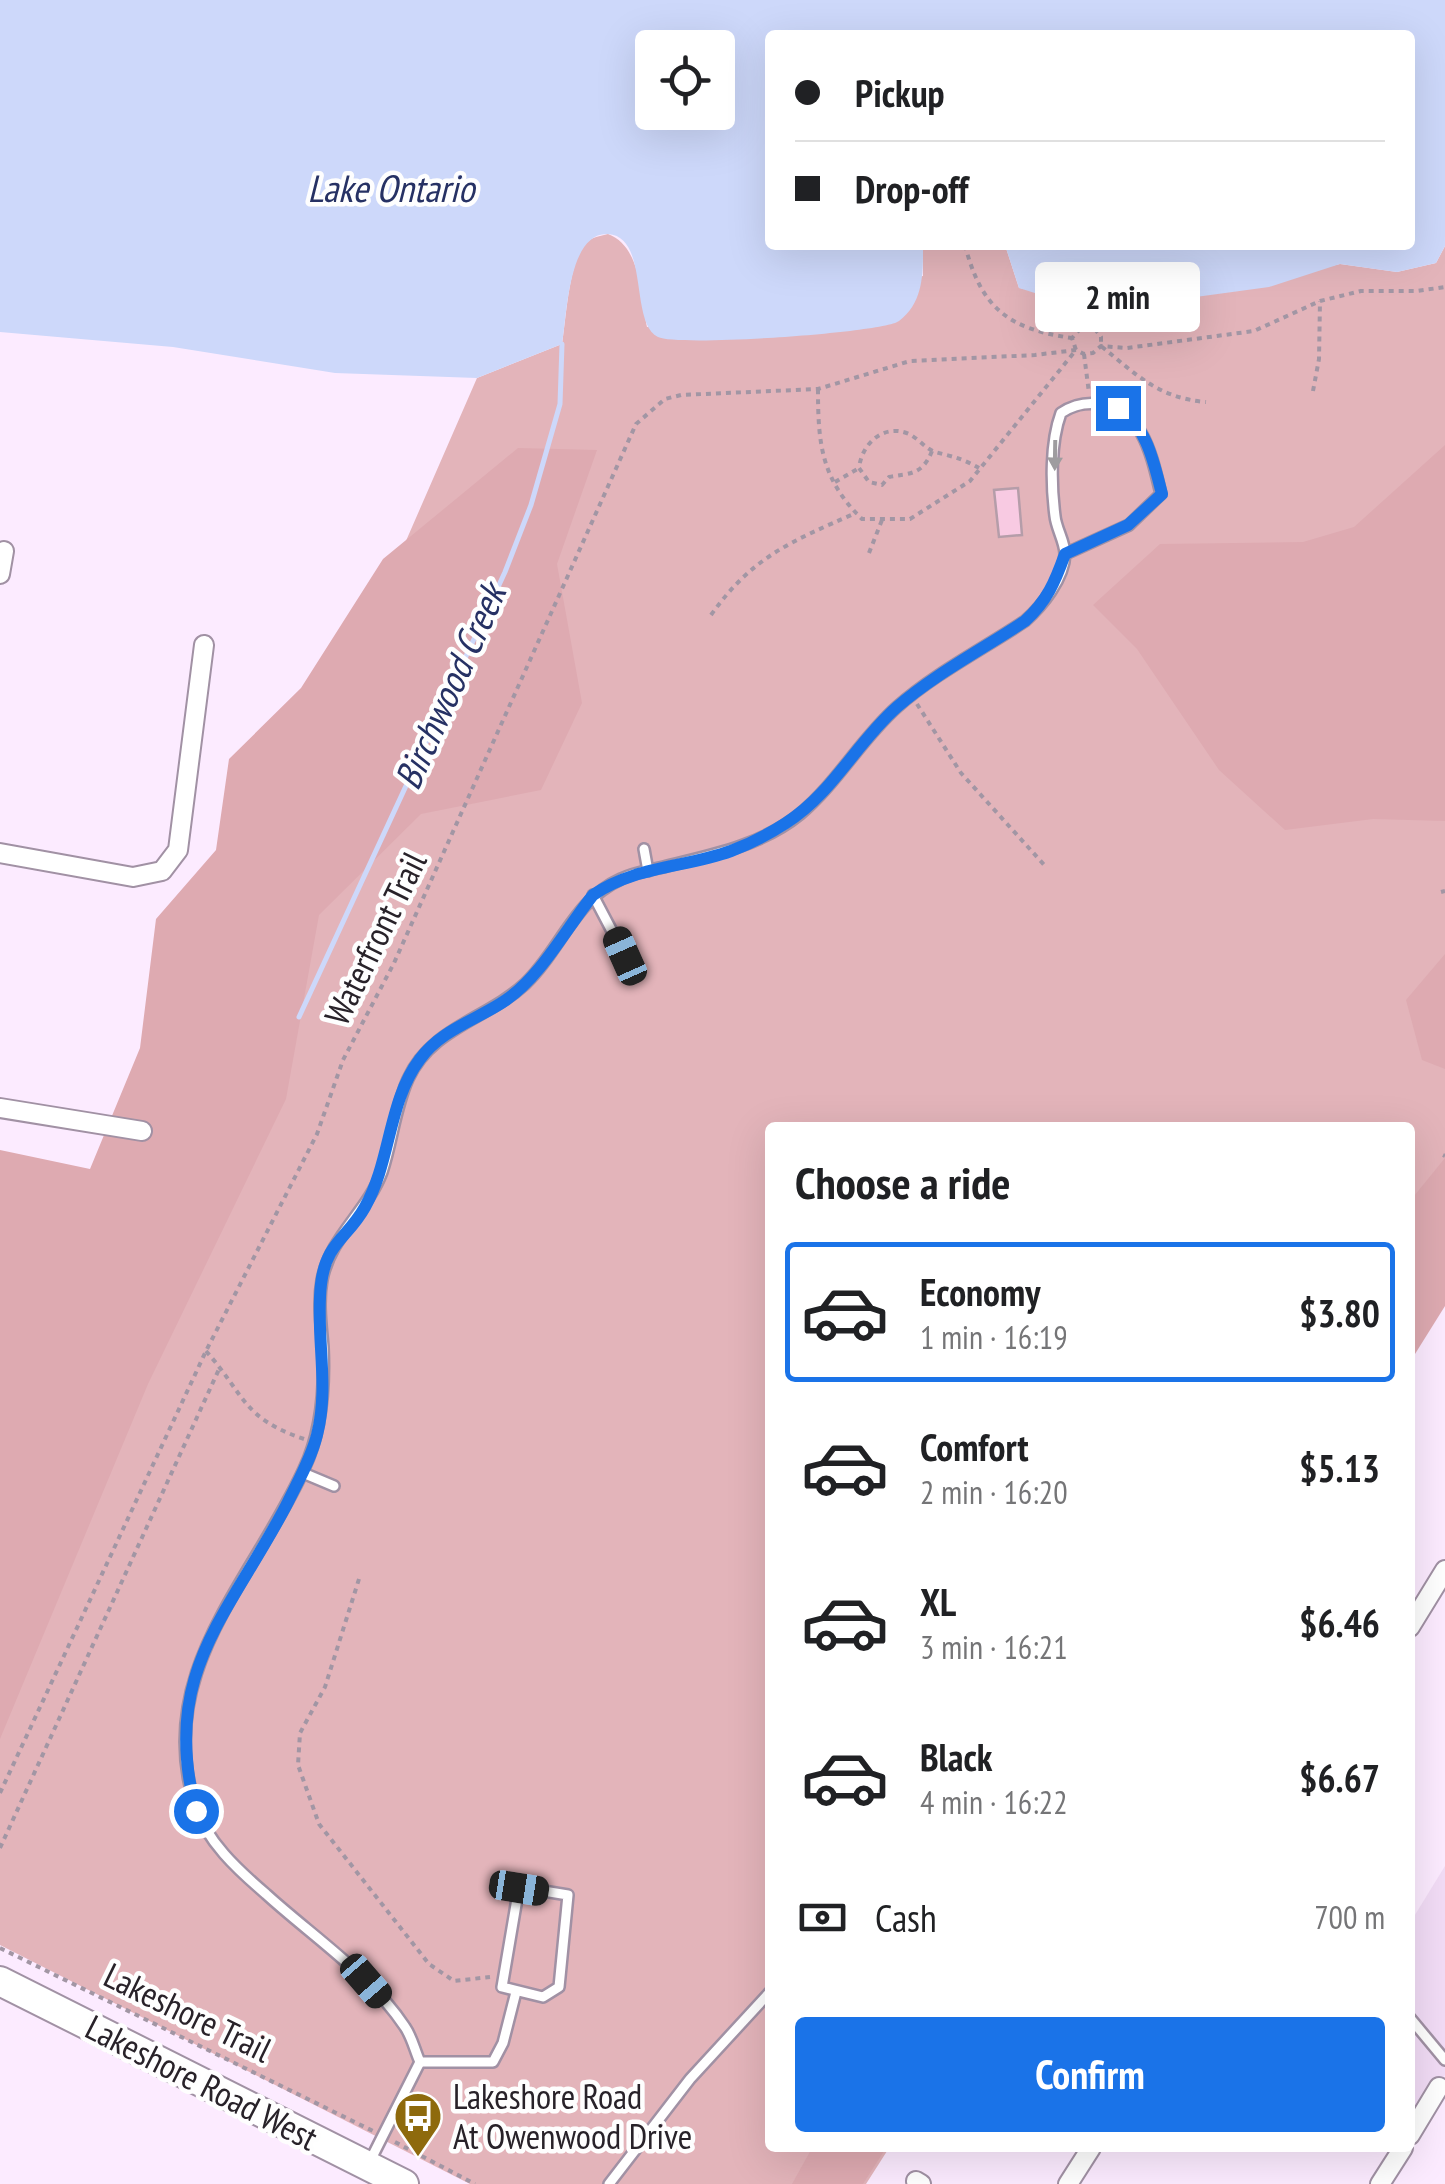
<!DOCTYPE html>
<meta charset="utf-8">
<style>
:root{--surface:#fff;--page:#f6f6f6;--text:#202124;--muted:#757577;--line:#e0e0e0;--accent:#1a73e8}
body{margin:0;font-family:"PT Sans Narrow",sans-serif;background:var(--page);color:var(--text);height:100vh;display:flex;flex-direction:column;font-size:38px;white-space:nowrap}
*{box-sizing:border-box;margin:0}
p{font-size:32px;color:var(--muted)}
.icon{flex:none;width:55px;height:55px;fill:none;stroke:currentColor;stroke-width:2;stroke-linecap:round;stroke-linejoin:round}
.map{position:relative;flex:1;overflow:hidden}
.panel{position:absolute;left:765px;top:1122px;width:650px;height:1030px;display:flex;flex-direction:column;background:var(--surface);border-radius:10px;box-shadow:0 10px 40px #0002}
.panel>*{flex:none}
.guide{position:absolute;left:765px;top:30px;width:650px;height:220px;border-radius:10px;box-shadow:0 10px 40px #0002;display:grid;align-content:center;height:220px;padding:0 30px;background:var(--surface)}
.buttons{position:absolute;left:635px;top:30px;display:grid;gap:20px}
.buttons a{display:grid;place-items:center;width:100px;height:100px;border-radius:10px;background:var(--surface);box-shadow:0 10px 40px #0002;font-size:50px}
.end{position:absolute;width:45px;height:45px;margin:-22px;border:12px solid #1a73e8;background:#fff;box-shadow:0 0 0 5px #fff}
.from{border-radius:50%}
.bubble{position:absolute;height:70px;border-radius:10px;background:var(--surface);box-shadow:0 10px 40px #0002;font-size:32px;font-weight:600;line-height:70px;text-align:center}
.car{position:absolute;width:30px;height:60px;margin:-30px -15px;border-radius:12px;box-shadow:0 0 8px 2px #0007;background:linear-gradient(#222 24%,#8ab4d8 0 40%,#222 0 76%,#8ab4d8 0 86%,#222 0)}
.guide b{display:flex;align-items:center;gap:35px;height:95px;font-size:38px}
.guide b+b{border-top:2px solid var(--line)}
.guide i{width:25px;height:25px;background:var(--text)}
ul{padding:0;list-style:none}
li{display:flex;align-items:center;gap:30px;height:140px;margin:0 20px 15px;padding:0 10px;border:5px solid transparent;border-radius:10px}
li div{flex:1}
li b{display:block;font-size:38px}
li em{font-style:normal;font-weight:600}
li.current{border-color:var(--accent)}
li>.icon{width:90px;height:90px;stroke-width:1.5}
h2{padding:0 30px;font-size:45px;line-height:120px}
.pay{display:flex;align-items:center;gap:25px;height:110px;padding:0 30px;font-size:38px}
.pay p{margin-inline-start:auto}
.action{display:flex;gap:20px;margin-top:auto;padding:20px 30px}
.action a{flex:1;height:115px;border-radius:10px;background:var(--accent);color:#fff;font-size:40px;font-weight:600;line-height:115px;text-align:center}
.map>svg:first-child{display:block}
.built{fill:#f2dcf6}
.green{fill:#e3b4ba}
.forest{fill:#deaab1}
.water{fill:#cdd8fa;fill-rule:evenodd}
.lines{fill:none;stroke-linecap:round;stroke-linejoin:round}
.stream{stroke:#cdd8fa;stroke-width:5}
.building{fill:#f8cae2;stroke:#b59da9;stroke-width:2.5}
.service-casing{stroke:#a191a4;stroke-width:14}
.minor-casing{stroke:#a191a4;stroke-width:22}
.primary-casing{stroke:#a191a4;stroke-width:32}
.path{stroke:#a296a4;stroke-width:4;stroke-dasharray:5 5;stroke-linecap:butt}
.service{stroke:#fff;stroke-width:9}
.minor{stroke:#fff;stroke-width:18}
.primary{stroke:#fff;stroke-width:28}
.oneway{fill:#9e9c9f}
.route{stroke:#1a73e8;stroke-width:12}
.labels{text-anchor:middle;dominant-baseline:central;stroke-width:9;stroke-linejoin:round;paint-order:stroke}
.street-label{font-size:35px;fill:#282229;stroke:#fefefe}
.poi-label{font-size:35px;fill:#282229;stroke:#fefefe;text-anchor:start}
.water-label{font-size:38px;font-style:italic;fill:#263164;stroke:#fefefe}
</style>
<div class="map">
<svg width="1445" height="2184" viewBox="0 0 1445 2184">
<rect width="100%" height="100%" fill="#fcebff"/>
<polygon class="built" points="1445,1866 1445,2075 1410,2130 1410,1923"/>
<path class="green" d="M608 234C641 246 641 297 647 327L923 276V245H1005L1019 288C1048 291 1078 297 1106 297 1145 297 1134 277 1181 299L1340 264 1397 272 1436 263 1445 246V1264L1410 1318V1128H770V2148H889L866 2184H470L0 1945V1472L477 378 562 344C566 320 569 259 586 243 592 237 600 236 608 234Z"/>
<g class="forest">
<polygon points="1445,445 1445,821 1373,819 1285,830 1219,770 1137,649 1093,605 1160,544 1303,542 1354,527"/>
<polygon points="518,448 597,450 557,564 582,703 541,790 421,814 319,915 286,1099 148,1384 0,1739 0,1150 90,1169 140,1048 156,919 216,850 229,759 301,688 383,559"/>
<polygon points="1445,954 1445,1069 1422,1060 1406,1000"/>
<polygon points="1445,1158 1445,1306 1410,1362 1410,1201"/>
<polygon points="812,2148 886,2148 863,2184 792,2184"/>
</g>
<path class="water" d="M0 0H1445V246L1436 263 1397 272 1340 264 1269 287 1181 299 1157 288 1144 287 1109 298 1057 300 1019 288 1005 245H1410V35H770V245H923C923 273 924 302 899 321 883 333 678 347 658 337 629 323 650 237 608 234 568 232 567 316 562 344L477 378 335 373 173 347 0 332ZM652 48H718V112H652Z"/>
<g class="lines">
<polyline class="stream" points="299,1017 505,572 531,505 560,404 562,344"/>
</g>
<polygon class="building" points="1018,488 1022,535 999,537 994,490"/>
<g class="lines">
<g class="service-casing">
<g id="service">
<polyline points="644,849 648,871"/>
<polyline points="593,895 625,956"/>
<polyline points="303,1473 334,1486"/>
<polygon points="519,1887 568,1895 559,1987 543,1997 502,1987"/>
<polyline points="1410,2018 1445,2060"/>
<polyline points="420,2062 493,2062 503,2043 516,1992"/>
<path d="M369 2163 420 2062C415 2051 412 2037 405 2027 370 1974 312 1936 266 1894 238 1870 206 1841 195 1805 153 1672 253 1581 304 1469 322 1431 325 1389 323 1347 321 1324 318 1302 322 1280 330 1237 367 1212 382 1172 392 1142 395 1108 408 1079 431 1028 487 1019 525 984 560 951 574 900 621 879 635 872 652 870 667 866 713 855 762 845 800 814 837 783 861 739 897 707 934 674 983 649 1025 621 1042 606 1064 579 1065 554 1065 542 1056 528 1055 516 1051 485 1050 443 1061 413 1073 405 1084 402 1099 404 1143 408 1152 457 1161 494L1129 525 1065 554"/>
<polyline points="609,2184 690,2079 770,1992"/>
</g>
</g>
<g class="minor-casing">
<g id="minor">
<polyline points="0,574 4,551"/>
<polyline points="0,853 133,877 162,871 178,850 204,645"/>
<polyline points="0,1108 142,1131"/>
<polyline points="1410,1627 1445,1570"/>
<polyline points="1410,2135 1439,2087"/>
<polyline points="916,2181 921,2184"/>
<polyline points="1068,2184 1091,2148"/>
<polyline points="1380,2184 1403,2148"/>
</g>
</g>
<g class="primary-casing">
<polyline id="primary" points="0,1981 404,2184"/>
</g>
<g class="path">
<path d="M965 245C981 308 1008 329 1072 338"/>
<polyline points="1095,329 1100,322 1153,291"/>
<polyline points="1084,354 1089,393"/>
<path d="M818 389C818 443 821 479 862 519H910L970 481 1076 350 1072 338 1082 327 1095 329 1101 337V346C1137 375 1158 398 1206 402"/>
<polyline points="1313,391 1319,359 1320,301"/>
<path d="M932 451C922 476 909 473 889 477L882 485 869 482 859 468C862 443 884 423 909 434 919 439 926 449 935 452 954 457 961 458 979 468"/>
<polyline points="835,482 859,468"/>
<polyline points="869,553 882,520"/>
<path d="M711 615C753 556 792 541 856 513"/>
<polyline points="917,704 961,773 1047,868"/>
<polyline points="1441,892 1445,891"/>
<polyline points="1443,1155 1445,1156"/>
<path d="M206 1351C245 1395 242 1418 304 1439"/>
<polyline points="359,1579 325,1687 300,1733 298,1765 319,1824 429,1964 454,1981 490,1977"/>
<polyline points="0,1793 206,1351 317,1134 343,1060 394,963 636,424 665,399 681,395 818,389 910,361 1035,355 1076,350 1084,354 1093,353 1101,346 1127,348 1254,331 1320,301 1361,291 1417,291 1445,287"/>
<polyline points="0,1848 220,1367"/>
<polyline points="0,1948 373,2131"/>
<polyline points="395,2142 475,2184"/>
</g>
<use href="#service" class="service"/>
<use href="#minor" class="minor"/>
<use href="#primary" class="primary"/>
</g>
<defs><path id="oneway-solid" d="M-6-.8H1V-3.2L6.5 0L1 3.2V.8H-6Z" transform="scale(2.5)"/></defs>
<use class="oneway" href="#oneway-solid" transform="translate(1055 455) rotate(91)"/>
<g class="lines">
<path class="route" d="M196 1811C160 1673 228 1617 287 1504 298 1481 311 1459 317 1435 330 1385 315 1334 321 1284 326 1242 348 1238 365 1207 391 1161 388 1101 420 1059 442 1029 477 1020 506 1000 541 976 566 929 593 895 635 866 684 868 731 851 750 844 769 834 786 823 832 794 857 742 897 707 935 674 983 649 1025 621 1047 601 1055 582 1065 554L1128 525 1162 494C1154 463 1147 426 1118 408"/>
</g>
<defs>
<g id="bus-pin" transform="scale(2.5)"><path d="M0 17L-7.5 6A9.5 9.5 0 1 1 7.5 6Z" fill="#8e6a0d" stroke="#fefefe"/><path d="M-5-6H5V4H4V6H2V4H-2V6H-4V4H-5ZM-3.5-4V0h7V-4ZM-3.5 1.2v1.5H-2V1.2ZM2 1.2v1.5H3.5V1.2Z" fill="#fff"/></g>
</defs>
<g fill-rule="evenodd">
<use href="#bus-pin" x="418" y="2116"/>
</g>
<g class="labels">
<g class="street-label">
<text transform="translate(375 938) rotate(-64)">Waterfront Trail</text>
<text transform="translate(188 2012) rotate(26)">Lakeshore Trail</text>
<text transform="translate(202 2082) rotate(27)">Lakeshore Road West</text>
</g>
<g class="poi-label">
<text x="453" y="2096">Lakeshore Road<tspan x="453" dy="40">At Owenwood Drive</tspan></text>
</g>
<g class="water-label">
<text x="391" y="187">Lake Ontario</text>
<text transform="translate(449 686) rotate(-66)">Birchwood Creek</text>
</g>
</g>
</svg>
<div class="buttons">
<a><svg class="icon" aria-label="locate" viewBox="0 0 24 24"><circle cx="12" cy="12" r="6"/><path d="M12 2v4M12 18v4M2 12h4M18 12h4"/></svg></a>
</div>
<i class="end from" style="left:196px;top:1811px"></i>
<i class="end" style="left:1118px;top:408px"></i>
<div class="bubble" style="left:1035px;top:262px;width:165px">2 min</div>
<i class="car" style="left:625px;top:956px;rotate:336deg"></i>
<i class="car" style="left:519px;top:1888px;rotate:99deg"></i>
<i class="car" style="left:366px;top:1981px;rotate:139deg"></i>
<div class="guide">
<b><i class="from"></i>Pickup</b>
<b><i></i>Drop-off</b>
</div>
<section class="panel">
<h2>Choose a ride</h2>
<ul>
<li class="current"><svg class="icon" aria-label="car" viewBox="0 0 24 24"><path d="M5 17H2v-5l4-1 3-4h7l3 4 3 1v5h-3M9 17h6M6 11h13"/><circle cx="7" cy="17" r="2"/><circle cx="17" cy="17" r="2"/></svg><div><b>Economy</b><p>1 min · 16:19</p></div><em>$3.80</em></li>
<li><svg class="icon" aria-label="car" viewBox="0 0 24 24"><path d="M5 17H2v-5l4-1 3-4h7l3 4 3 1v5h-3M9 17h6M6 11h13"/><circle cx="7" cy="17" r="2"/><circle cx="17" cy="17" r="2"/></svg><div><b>Comfort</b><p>2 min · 16:20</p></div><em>$5.13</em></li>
<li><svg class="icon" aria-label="car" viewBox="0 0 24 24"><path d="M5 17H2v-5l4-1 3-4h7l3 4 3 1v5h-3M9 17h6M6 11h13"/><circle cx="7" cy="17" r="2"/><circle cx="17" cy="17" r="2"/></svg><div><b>XL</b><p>3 min · 16:21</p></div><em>$6.46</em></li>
<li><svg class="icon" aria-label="car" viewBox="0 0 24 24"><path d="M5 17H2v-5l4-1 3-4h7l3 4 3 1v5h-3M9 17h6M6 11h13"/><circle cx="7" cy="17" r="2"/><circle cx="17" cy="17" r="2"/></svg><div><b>Black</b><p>4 min · 16:22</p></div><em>$6.67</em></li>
</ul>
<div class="pay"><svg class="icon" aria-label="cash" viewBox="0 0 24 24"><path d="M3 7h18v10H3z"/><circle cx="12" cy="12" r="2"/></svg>Cash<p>700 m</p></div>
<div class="action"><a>Confirm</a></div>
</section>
</div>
